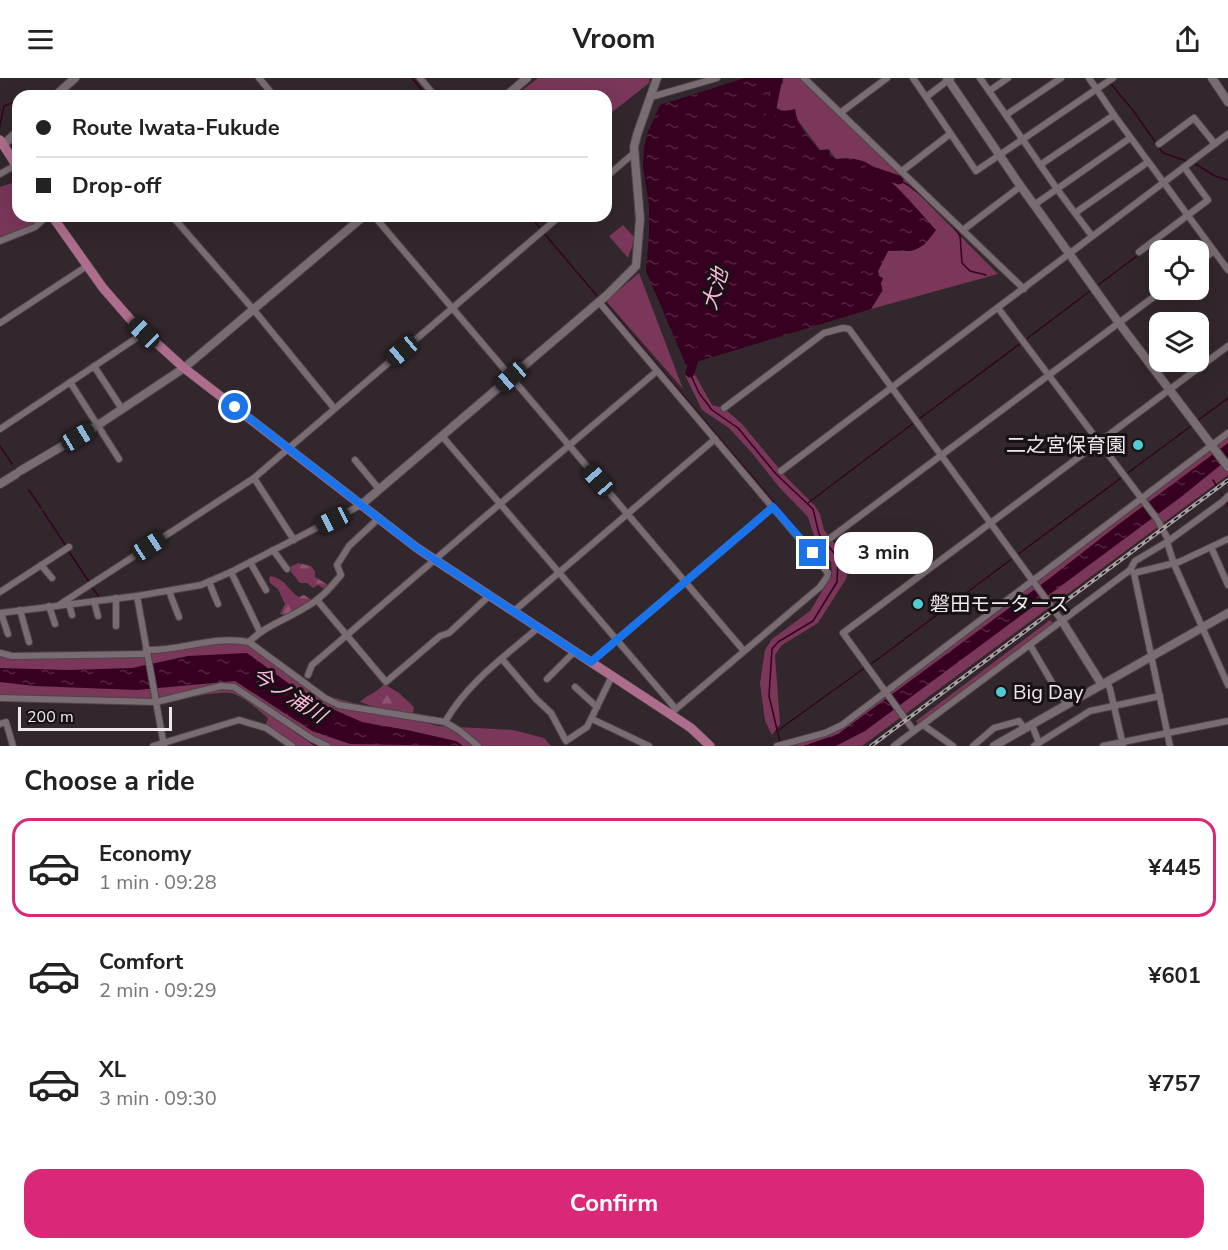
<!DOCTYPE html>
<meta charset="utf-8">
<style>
:root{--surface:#fff;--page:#f2f2f2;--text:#222;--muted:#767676;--line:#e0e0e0;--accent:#db2777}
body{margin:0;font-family:"Nunito Sans","Noto Sans JP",sans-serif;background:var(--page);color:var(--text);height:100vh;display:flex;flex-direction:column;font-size:22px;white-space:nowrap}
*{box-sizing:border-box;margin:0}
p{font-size:20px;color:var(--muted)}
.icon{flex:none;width:33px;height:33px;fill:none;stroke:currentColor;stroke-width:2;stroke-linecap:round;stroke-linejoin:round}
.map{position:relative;height:668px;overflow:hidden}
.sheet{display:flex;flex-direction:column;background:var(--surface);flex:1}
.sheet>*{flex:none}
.hud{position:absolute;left:12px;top:12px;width:600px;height:132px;border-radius:18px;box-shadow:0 6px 24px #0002;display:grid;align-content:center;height:132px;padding:0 24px;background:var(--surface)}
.fabs{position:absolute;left:1149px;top:162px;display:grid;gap:12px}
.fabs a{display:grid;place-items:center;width:60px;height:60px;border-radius:12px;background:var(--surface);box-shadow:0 6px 24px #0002;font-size:30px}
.scale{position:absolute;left:18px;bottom:15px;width:154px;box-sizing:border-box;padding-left:6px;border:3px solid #f0e9ec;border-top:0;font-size:16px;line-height:21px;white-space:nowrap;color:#f0e9ec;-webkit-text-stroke:4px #161114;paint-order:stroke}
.end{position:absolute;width:27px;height:27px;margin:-14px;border:8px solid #1a73e8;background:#fff;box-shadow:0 0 0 3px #fff}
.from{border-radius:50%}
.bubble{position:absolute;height:42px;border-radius:18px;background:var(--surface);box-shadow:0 6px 24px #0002;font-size:20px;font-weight:700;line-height:42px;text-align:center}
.car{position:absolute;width:18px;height:36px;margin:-18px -9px;border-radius:8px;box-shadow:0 0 4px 2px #0007;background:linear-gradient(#222 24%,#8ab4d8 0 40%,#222 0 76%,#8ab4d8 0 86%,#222 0)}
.hud b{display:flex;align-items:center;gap:21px;height:57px;font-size:22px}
.hud b+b{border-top:2px solid var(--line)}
.hud i{width:15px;height:15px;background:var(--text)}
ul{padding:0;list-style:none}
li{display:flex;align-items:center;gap:18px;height:99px;margin:0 12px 9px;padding:0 12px;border:3px solid transparent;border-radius:18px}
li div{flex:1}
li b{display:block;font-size:22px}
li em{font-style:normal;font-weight:700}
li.selected{border-color:var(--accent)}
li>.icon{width:54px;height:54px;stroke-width:1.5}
h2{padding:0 24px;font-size:27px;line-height:72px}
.button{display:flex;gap:12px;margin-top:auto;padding:12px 24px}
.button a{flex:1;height:69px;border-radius:18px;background:var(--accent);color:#fff;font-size:24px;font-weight:700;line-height:69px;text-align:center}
header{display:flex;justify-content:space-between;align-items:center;height:78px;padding:0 24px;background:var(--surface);font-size:27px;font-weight:700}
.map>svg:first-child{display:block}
.grass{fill:#7a3759}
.forest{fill:url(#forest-firs)}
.water{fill:url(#water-ripples)}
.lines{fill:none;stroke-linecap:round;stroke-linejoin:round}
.stream{stroke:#370021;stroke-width:1.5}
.river{stroke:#370021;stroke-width:9}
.street-casing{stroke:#4d4448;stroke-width:8}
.secondary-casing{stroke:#4d4448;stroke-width:10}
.primary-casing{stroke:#4d4448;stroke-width:10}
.street{stroke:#796c72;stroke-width:6}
.secondary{stroke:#796c72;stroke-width:8}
.primary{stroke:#af6d8e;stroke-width:9}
.rail-casing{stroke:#a9a0a4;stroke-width:4}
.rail{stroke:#161114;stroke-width:1.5;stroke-dasharray:4.5;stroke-linecap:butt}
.route{stroke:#1a73e8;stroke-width:8}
.poi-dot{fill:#51ccd3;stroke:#161114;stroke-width:2}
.labels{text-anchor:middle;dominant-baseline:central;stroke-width:6;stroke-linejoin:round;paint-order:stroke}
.poi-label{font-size:20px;fill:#f0e9ec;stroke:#161114;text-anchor:start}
.water-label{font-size:21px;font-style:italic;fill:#feb9d9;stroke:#161114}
</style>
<header><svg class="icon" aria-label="menu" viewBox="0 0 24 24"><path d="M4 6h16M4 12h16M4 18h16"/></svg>Vroom<svg class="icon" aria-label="share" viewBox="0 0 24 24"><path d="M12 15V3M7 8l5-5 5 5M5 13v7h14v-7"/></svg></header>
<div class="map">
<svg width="1228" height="668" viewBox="0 0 1228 668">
<defs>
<pattern id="forest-firs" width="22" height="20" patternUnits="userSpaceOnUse" patternTransform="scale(1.5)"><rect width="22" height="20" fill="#7a3759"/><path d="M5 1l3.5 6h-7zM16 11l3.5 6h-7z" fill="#8d5471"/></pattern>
<pattern id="water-ripples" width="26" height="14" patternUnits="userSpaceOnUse" patternTransform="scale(1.5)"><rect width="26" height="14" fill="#370021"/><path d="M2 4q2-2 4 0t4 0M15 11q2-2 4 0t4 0" fill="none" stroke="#542541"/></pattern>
</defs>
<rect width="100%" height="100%" fill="#32272c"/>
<g class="grass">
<polygon points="538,0 650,0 649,5 606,39 606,18 524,18 520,14"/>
<polygon points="783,0 803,0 998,196 871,231 882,213 883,214 878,193 888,173 910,173 924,167 936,152 850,80 836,81 828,71 820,72 797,41 795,31 783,34 773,27 769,17 783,5"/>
<polygon points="18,103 18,138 40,138 42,142 0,163 0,109"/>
<polygon points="623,147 635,160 628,180 609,158"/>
<polygon points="639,195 683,311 606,223"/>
<polygon points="694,295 712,327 724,330 742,346 787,400 815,428 820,436 824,452 848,483 849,490 846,501 818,545 782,567 775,577 780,646 772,657 765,643 760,605 765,572 772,561 810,533 832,497 831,484 816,464 808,439 779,409 752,375 729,350 702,332 685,297"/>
<polygon points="1228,355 1228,397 862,668 775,668 836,650"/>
<polygon points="1050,542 1055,547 919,647 916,643"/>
<path d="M206 563 249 564 320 616 438 648 513 652 544 660 551 668H293L265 649 268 640C258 632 247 621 234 616 222 611 171 623 156 627V624L0 618V572L12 578 130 576Z"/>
</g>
<g class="forest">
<polygon points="298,485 311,488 315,493 315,499 328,507 326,512 318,507 313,510 307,505 300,505 288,490"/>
<path d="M271 498C285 501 288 512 299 519L304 517 310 521 312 526 285 537 280 536 285 526 278 511 270 505 269 500Z"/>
<path d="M384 606 399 615 414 629 413 635 399 637 360 624C367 617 378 614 384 606Z"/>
</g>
<g class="water">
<path d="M745 0H783L769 14C769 30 779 36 795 31 796 46 809 61 820 72H830L829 77 836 81C848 80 861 80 872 88 894 103 918 132 936 152 929 161 922 172 909 173 901 173 896 172 888 173L878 193 879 198 883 200 881 206 882 213 871 231 686 287 646 193 649 156V128L643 88 644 70 647 56 660 27Z"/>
<polygon points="1228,365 1228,381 1181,419 865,653 836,668 803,668 838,656 1050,500 1119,446"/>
<polygon points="247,575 310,621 362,644 407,652 456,663 463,668 350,666 312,653 235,603 137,612 34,608 0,604 0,590 68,592 132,590 188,578"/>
</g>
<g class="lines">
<g class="stream">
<polyline points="412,0 427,18"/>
<polyline points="1111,6 1132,31 1163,75 1187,83"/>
<polyline points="48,18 68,1"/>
<polyline points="0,47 4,28 12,25 18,27"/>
<polyline points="1194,85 1215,98 1228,102"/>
<polyline points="899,102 908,107 926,121"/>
<polyline points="530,138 540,150"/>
<polyline points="953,147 960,158 962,185 970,193 986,197"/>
<polyline points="543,154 598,219"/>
<polyline points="1097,208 1138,177"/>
<polyline points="604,224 805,461"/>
<polyline points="1025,262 1090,213"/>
<polyline points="690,295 699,315 712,332 738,350 776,396 813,431 819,456 838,480 837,504 813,543 778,564 772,571 769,618 780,664"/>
<polyline points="919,341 1021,265"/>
<polyline points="1197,343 1228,320"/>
<polyline points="0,368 12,386"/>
<polyline points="1125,397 1191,348"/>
<polyline points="1213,402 1216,407"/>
<polyline points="29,412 41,430"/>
<polyline points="1221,415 1223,419"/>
<polyline points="1226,424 1228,428"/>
<polyline points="808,425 915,344"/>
<polyline points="43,433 66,468"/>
<polyline points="68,472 89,504"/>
<polyline points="1017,477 1121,400"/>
<polyline points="91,508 99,519"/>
<polyline points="870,587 1013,480"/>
<polyline points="277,641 316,668"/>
<polyline points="777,653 866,589"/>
</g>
<g class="river">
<polyline points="770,39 778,0"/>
<polyline points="869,92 899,102"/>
<polyline points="690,295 696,274"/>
</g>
<g class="street-casing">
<g id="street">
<polyline points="259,0 274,18"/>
<polyline points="420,0 435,18"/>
<polyline points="804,0 1024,211"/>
<polyline points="913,0 976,93 1113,0"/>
<polyline points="980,0 1057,111 1092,158"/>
<polyline points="1089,0 1114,37 1228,192"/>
<polyline points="989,13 1008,0"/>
<polyline points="651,19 717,0"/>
<polyline points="926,19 951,0"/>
<polyline points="840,35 887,0"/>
<polyline points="1006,37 1061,0"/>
<polyline points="1159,66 1194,40 1215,66"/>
<polyline points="1040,87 1114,37"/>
<polyline points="902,93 950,56"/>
<polyline points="0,96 16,87"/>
<polyline points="606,99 634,75"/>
<polyline points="1034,127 1130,60"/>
<polyline points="1075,135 1148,84"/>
<polyline points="172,138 253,231 334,330"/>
<polyline points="374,138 744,573"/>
<polyline points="963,152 1021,108"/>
<polyline points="0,163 35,149 47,138"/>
<polyline points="1139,174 1208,122 1184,89"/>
<polyline points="1198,185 1214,173"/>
<polyline points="599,224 828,495 827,499 820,509 670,636"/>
<polyline points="998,230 1157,441 1169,463"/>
<polyline points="0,245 87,188"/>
<polyline points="94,288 122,331"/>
<polyline points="70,304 119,381"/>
<polyline points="724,330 824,255 843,250 849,251 1062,543"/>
<polyline points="0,351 144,255"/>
<polyline points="442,358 676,631"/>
<polyline points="355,382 379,411"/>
<polyline points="781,393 1228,56"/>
<polyline points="254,400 294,462"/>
<polyline points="829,461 1163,212"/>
<polyline points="1167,464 1174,486 1228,607"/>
<polyline points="1211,469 1228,507"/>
<polyline points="273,472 287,491"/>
<polyline points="250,484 266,512"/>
<polyline points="41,487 52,500"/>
<polyline points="1131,493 1134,495 1179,484 1228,461"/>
<polyline points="231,494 260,554"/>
<polyline points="1134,495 1170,668"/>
<polyline points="209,504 218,526"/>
<polyline points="169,513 179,539"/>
<polyline points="0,514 69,469"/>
<polyline points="137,518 164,668"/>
<polyline points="317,522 386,604 440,558 449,555 490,517"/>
<polyline points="94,523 98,538"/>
<polyline points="69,526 72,537"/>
<polyline points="59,527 254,400 560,138"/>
<polyline points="49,528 55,546"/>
<polyline points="20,532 29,564"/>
<polyline points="514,533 715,361"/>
<polyline points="0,535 137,518 201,507 231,494 361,427"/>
<polyline points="1,535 8,556"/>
<polyline points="116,548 116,520"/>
<path d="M249 564C266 547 286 542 306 529 321 521 330 510 341 497L337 487 349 468 379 440"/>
<polyline points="1030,567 1057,613 1068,627"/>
<path d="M146 572C181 573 214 557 249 564L325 620 339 627 445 644 460 653 478 668"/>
<polyline points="0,575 12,578 147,576"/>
<polyline points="502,581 536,621 551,635 566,663 587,649 612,598"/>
<polyline points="591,584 773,429"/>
<polyline points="308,597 312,587 481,442 657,293"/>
<polyline points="547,601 575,573"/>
<polyline points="1107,604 1110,611 1123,667"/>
<polyline points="575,609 597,629"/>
<polyline points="0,620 156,624 221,608 234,609 312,661 327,668"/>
<polyline points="592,641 649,668"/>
<path d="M445 644C467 605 505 578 539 549"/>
<polyline points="0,646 6,644 13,668"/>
<polyline points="923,647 953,668"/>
<polyline points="1032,647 1039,665"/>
<polyline points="914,653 843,555 1228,268"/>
<polyline points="153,668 239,642 266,650 292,668"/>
<polyline points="777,668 825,655 842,647 1228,355"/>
<polyline points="894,668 1130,492 1135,483 1167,464 1222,424 1228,418"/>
<polyline points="973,668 994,650 1019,643 1025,651"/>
<polyline points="1034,668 1090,633 1160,618"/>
<polyline points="1103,668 1228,643"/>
</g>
</g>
<g class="secondary-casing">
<g id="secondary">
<polyline points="947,0 1017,103 1119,245 1228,389"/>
<polyline points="1212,0 1228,24"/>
<polyline points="55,18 75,0"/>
<polyline points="506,18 527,0"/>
<polyline points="3,67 18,53"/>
<polyline points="20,393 98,347 184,290 364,138"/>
<polyline points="0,406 16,396"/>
<polyline points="361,427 607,217 636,188 640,141 634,69 637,57 657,0"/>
<polyline points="1062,543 1102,607"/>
<polyline points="994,668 1228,535"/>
</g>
</g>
<g class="primary-casing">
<g id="primary">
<polyline points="0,62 18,90"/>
<polyline points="52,138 103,210 130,241 184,290 417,470 670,636 691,650 710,668"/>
</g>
</g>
<use href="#street" class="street"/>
<use href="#secondary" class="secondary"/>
<use href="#primary" class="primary"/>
<g class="rail-casing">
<polyline id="rail" points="871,668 1228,402"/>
</g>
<use href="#rail" class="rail"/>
</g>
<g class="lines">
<polyline class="route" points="235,329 417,470 591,584 773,429 813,475"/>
</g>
<g class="poi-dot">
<circle cx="1138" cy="367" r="6"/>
<circle cx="918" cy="526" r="6"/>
<circle cx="1001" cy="614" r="6"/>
</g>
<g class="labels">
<g class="poi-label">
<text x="1126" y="367" text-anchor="end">二之宮保育園</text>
<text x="930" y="526">磐田モータース</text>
<text x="1013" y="614">Big Day</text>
</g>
<g class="water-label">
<text transform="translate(715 211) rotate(-73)">大池</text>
<text transform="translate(289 617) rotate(33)">今ノ浦川</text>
</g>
</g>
</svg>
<div class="fabs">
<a><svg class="icon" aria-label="locate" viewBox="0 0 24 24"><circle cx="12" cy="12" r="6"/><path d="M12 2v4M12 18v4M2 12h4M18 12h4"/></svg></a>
<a><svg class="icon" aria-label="layers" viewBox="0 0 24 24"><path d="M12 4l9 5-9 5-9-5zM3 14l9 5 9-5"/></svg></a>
</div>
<div class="scale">200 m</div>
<i class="end from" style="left:235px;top:329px"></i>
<i class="end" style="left:813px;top:475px"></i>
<div class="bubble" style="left:834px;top:454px;width:99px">3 min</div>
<i class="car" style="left:144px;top:255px;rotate:314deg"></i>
<i class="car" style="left:402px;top:273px;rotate:230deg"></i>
<i class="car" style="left:511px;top:299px;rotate:229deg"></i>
<i class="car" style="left:78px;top:359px;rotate:59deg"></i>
<i class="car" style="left:598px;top:402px;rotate:319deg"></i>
<i class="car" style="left:333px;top:442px;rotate:244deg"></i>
<i class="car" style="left:149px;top:468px;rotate:57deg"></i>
<div class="hud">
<b><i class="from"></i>Route Iwata-Fukude</b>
<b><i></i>Drop-off</b>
</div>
</div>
<section class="sheet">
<h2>Choose a ride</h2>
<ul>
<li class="selected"><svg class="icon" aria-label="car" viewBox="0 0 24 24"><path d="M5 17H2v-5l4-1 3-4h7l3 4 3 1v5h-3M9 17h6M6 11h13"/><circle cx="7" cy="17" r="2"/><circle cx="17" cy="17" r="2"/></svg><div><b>Economy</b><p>1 min · 09:28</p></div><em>¥445</em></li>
<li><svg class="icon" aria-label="car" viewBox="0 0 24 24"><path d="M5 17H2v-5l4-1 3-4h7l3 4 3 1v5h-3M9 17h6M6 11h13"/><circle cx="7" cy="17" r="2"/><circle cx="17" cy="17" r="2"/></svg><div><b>Comfort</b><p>2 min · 09:29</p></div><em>¥601</em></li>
<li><svg class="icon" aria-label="car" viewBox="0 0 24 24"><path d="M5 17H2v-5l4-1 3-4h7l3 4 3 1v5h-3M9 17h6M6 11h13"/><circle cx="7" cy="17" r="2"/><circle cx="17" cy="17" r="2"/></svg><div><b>XL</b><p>3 min · 09:30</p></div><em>¥757</em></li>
</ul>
<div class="button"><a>Confirm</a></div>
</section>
